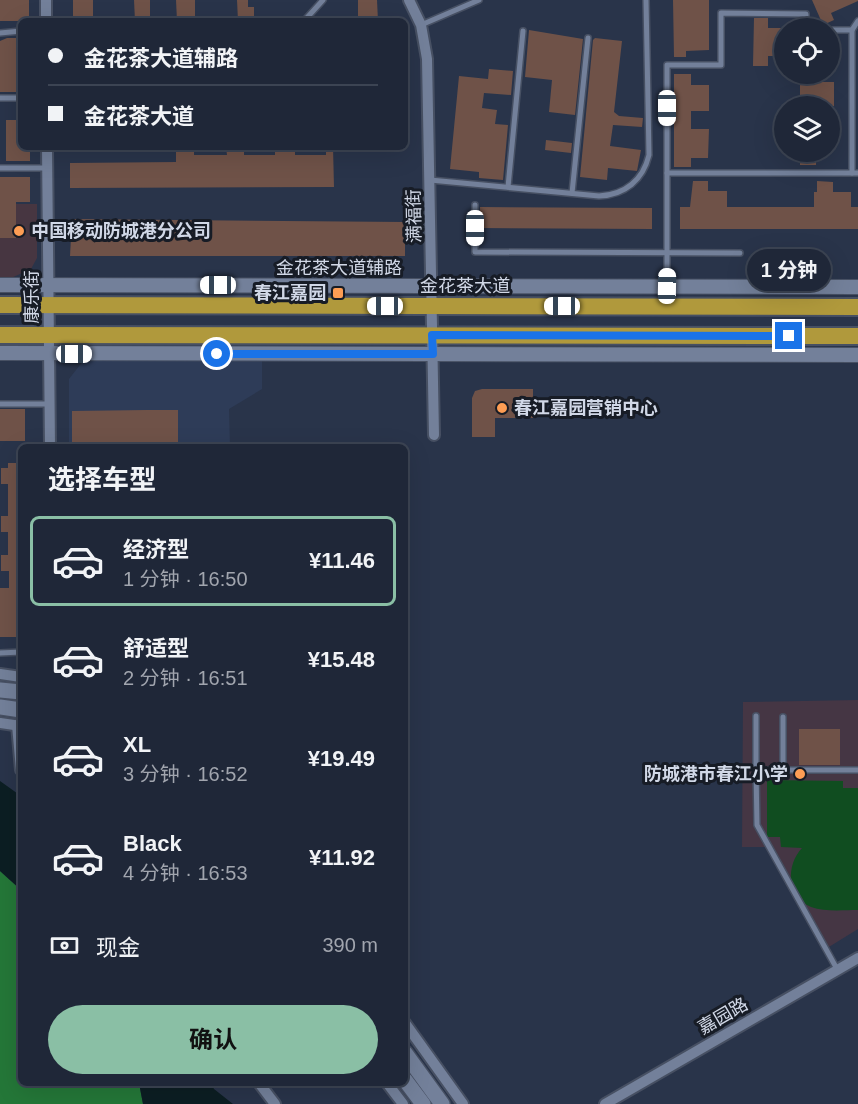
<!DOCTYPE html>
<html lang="zh">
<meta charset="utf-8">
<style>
:root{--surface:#1f2738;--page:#2c3343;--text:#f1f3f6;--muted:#a1a5ae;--line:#3c4453;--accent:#8abfa5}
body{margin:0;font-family:Arial,"Noto Sans SC",sans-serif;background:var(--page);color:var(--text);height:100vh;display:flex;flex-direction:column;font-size:22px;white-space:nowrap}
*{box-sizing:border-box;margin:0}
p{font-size:20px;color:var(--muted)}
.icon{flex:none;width:33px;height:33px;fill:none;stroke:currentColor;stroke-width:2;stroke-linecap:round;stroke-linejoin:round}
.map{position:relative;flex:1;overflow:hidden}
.sheet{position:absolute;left:18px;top:444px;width:390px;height:642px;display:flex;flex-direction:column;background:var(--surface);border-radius:9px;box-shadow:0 6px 24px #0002,0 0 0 2px var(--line)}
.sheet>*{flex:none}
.banner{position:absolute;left:18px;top:18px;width:390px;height:132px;border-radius:9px;box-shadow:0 6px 24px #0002,0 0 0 2px var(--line);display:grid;align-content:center;height:132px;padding:0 30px;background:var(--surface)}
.fabs{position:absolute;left:774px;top:18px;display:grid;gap:12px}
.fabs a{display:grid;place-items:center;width:66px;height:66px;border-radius:50%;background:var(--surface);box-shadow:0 6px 24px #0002,0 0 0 2px var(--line);font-size:30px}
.end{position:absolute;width:27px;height:27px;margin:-14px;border:8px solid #1a73e8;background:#fff;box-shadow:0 0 0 3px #fff}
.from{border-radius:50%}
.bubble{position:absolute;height:42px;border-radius:21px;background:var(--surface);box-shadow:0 6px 24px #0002,0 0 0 2px var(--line);font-size:20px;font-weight:700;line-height:42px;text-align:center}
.car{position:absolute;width:18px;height:36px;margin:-18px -9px;border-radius:8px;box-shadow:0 0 4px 2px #0007;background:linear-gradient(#fff 24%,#345 0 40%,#fff 0 76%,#345 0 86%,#fff 0)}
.banner b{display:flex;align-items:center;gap:21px;height:57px;font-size:22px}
.banner b+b{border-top:2px solid var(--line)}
.banner i{width:15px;height:15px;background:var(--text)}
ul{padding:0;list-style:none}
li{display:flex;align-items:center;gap:18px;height:90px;margin:0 12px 9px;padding:0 18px;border:3px solid transparent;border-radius:9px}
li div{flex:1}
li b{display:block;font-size:22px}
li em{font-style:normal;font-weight:700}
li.on{border-color:var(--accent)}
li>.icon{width:54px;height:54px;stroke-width:1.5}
h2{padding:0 30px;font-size:27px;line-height:72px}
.pay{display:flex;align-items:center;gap:15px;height:66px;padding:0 30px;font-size:22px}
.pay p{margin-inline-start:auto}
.button{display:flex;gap:12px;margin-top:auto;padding:12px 30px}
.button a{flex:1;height:69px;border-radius:36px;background:var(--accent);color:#111;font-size:24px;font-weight:700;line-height:69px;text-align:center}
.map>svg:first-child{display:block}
.commercial{fill:#473641}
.built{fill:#2e3c58}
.education{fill:#453644}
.green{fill:#104d20}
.forest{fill:#247738}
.water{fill:#0c1e23}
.building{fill:#6f5248}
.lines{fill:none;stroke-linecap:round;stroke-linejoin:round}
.service-casing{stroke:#475063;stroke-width:8}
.minor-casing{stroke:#475063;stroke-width:14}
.tertiary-casing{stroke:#475063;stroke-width:16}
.secondary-casing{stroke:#475063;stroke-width:18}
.trunk-casing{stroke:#475063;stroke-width:20}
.service{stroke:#73809a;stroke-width:5}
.minor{stroke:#73809a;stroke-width:10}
.tertiary{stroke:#73809a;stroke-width:14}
.secondary{stroke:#73809a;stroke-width:15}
.trunk{stroke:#b0993c;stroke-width:16}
.route{stroke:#1a73e8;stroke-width:8}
.poi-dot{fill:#fd9d54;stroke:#171c26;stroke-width:2}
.labels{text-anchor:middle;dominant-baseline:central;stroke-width:6;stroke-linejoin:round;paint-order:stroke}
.street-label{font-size:18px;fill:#d1d8e7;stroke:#171c26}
.poi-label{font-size:18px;font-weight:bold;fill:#d1d8e7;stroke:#171c26;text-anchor:start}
</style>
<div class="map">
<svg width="858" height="1104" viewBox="0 0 858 1104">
<rect width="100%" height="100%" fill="#29344a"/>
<polygon class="commercial" points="0,204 37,204 37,258 31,269 9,279 0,279"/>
<polygon class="built" points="262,359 262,389 229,409 230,447 69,447 69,379 83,361"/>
<polygon class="education" points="858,700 858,929 824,950 765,847 742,847 743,702"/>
<path class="green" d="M767 780 843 781V788H858V910C843 910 825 912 811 907 786 896 786 865 802 848L781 847 780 837H767Z"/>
<polygon class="forest" points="0,871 21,890 21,1083 139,1083 143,1104 0,1104"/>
<g class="water">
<polygon points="0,781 21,796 21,890 0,871"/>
<polygon points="139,1083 211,1083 214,1089 233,1104 143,1104"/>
</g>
<g class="building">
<rect x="0" y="0" width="29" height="21"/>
<rect x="73" y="0" width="20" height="21"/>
<polygon points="134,0 150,0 150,21 135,21"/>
<polygon points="176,0 195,0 195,21 177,21"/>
<polygon points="237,0 248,0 248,7 254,7 254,21 238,21"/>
<polygon points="358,0 377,0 378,21 358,21"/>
<polygon points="673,0 709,0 709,50 686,51 686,57 674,57"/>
<polygon points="812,0 858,0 858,1 831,13 834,20 823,25"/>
<polygon points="754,18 768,18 768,28 784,28 784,56 768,56 768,66 753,66"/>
<polygon points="529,30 583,39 575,115 549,112 552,80 525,77"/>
<polygon points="7,38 21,38 21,92 0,92 0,41"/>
<polygon points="595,38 622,41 614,112 619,116 643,118 642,127 613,125 610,146 641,150 637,171 608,168 607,180 580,177 593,40"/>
<polygon points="489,69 513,71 511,95 484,93 482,108 497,110 495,124 508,125 503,180 479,178 479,172 450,169 459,76 488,79"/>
<polygon points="674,74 691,74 691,85 709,85 709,111 691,111 691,129 709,129 708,158 691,158 691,167 674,167"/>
<polygon points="800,74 816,74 816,82 834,82 834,106 800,106"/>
<polygon points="6,120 21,120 21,147 30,147 30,161 6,161"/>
<polygon points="546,140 572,143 571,153 545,150"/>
<polygon points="176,147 194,147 194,155 227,155 226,147 244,147 244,155 275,155 275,147 295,147 295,155 326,155 326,147 333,147 334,187 70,188 70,163 176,162"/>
<rect x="800" y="152" width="16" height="13"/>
<polygon points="0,177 30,177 30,202 16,202 16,238 0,238"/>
<polygon points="693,181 708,181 708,191 727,191 727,207 814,207 814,192 817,192 817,181 833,182 833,192 851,192 851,207 858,207 858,229 680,229 680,207 690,207"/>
<polygon points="480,207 652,208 652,229 480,228"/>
<polygon points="72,219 405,222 405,256 70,256"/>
<polygon points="482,389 533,389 533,418 495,418 495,437 472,437 472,398 475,391"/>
<rect x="0" y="409" width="25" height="32"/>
<polygon points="146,410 178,410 178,447 72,447 72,411"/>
<polygon points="8,463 21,463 21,637 0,637 0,588 9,588 9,571 1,571 1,555 8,555 8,532 1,532 1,516 8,516 8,484 1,484 1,468 8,468"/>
<rect x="799" y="729" width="41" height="36"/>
</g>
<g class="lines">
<g class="service-casing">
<g id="service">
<polyline points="304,21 323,0"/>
<polyline points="421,25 479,0"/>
<polyline points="830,30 852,30"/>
<polyline points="0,33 21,31"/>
<polyline points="0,98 21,98"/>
<polyline points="0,168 47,168"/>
<polyline points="667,173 858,173"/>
<polyline points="852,173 852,30 858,21"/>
<path d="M430 180 599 196C625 195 643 180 649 155L646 0"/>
<polyline points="508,187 523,31"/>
<polyline points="572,193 588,38"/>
<polyline points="475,205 475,252 740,253"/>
<polyline points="667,284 667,65 721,65 721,13 806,14 806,28"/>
<polyline points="0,404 49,404"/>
<polyline points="0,653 21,652"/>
<polyline points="783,717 783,770"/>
<polyline points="756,770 756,716"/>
<polyline points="837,969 757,825 756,770 858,770"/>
</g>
</g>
<g class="minor-casing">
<g id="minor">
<polyline points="46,0 46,21"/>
<polyline points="409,0 421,25 427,59 434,435"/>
<polyline points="47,147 50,447"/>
<polyline points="0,674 21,677"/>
<polyline points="0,723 21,726"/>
<polyline points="17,725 21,770"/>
<polyline points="405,1023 463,1104"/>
<polyline points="259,1083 275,1104"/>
<polyline points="387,1083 403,1104"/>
<polyline points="605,1104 858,958"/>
</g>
</g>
<g class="tertiary-casing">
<g id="tertiary">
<polyline points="0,285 858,287"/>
<polyline points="0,353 858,355"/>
</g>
</g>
<g class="secondary-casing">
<g id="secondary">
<polyline points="0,690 21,692"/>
<polyline points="0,707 21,710"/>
<polyline points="405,1053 442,1104"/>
<polyline points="405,1080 423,1104"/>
</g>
</g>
<g class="trunk-casing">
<g id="trunk">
<polyline points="0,305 858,307"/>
<polyline points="0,335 858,336"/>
</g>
</g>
<use href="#service" class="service"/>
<use href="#minor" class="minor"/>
<use href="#tertiary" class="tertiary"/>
<use href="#secondary" class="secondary"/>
<use href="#trunk" class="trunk"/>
</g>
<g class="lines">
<polyline class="route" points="217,354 433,354 432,335 789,336"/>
</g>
<g class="poi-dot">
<circle cx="19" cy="231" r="6"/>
<rect x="332" y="287" width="12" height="12" rx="3"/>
<circle cx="502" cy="408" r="6"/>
<circle cx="800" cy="774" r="6"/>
</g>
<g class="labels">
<g class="street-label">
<text transform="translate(414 216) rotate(-91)">满福街</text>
<text x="339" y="268">金花茶大道辅路</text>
<text x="465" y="286">金花茶大道</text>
<text transform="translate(32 297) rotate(-90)">康乐街</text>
<text transform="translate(723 1016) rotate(-30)">嘉园路</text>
</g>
<g class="poi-label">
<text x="31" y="231">中国移动防城港分公司</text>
<text x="326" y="293" text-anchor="end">春江嘉园</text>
<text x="514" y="408">春江嘉园营销中心</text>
<text x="788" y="774" text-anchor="end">防城港市春江小学</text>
</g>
</g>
</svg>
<div class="fabs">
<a><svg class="icon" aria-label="locate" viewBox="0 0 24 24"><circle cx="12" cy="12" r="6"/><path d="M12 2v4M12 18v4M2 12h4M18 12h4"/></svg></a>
<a><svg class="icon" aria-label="layers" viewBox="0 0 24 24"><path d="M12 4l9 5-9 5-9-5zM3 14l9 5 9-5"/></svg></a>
</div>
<i class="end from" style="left:217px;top:354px"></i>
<i class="end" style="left:789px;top:336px"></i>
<div class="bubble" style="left:747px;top:249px;width:84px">1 分钟</div>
<i class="car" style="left:667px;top:108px;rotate:180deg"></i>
<i class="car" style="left:475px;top:228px;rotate:180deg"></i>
<i class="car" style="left:218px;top:285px;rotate:270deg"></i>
<i class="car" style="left:667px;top:286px;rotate:1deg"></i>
<i class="car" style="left:385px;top:306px;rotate:270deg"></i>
<i class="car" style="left:562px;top:306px;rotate:270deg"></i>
<i class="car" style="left:74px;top:354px;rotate:90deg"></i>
<div class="banner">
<b><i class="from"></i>金花茶大道辅路</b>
<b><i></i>金花茶大道</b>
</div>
<section class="sheet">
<h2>选择车型</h2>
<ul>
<li class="on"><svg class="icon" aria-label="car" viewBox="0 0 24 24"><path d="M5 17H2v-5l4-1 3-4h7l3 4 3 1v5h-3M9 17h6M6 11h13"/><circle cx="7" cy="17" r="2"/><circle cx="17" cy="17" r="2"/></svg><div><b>经济型</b><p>1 分钟 · 16:50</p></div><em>¥11.46</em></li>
<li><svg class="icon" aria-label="car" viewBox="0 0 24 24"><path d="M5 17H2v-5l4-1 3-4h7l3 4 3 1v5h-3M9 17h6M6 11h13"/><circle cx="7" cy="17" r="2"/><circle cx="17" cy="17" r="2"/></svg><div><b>舒适型</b><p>2 分钟 · 16:51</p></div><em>¥15.48</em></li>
<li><svg class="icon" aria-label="car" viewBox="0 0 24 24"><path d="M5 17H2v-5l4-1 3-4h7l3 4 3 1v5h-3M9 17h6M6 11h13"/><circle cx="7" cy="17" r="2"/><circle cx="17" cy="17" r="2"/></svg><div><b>XL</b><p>3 分钟 · 16:52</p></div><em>¥19.49</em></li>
<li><svg class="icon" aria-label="car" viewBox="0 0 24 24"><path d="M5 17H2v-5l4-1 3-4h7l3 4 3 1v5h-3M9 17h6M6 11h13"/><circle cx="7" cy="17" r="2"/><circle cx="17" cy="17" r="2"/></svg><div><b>Black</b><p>4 分钟 · 16:53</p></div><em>¥11.92</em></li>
</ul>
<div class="pay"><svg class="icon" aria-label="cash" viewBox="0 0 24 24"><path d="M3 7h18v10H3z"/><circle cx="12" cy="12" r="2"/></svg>现金<p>390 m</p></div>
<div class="button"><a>确认</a></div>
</section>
</div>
